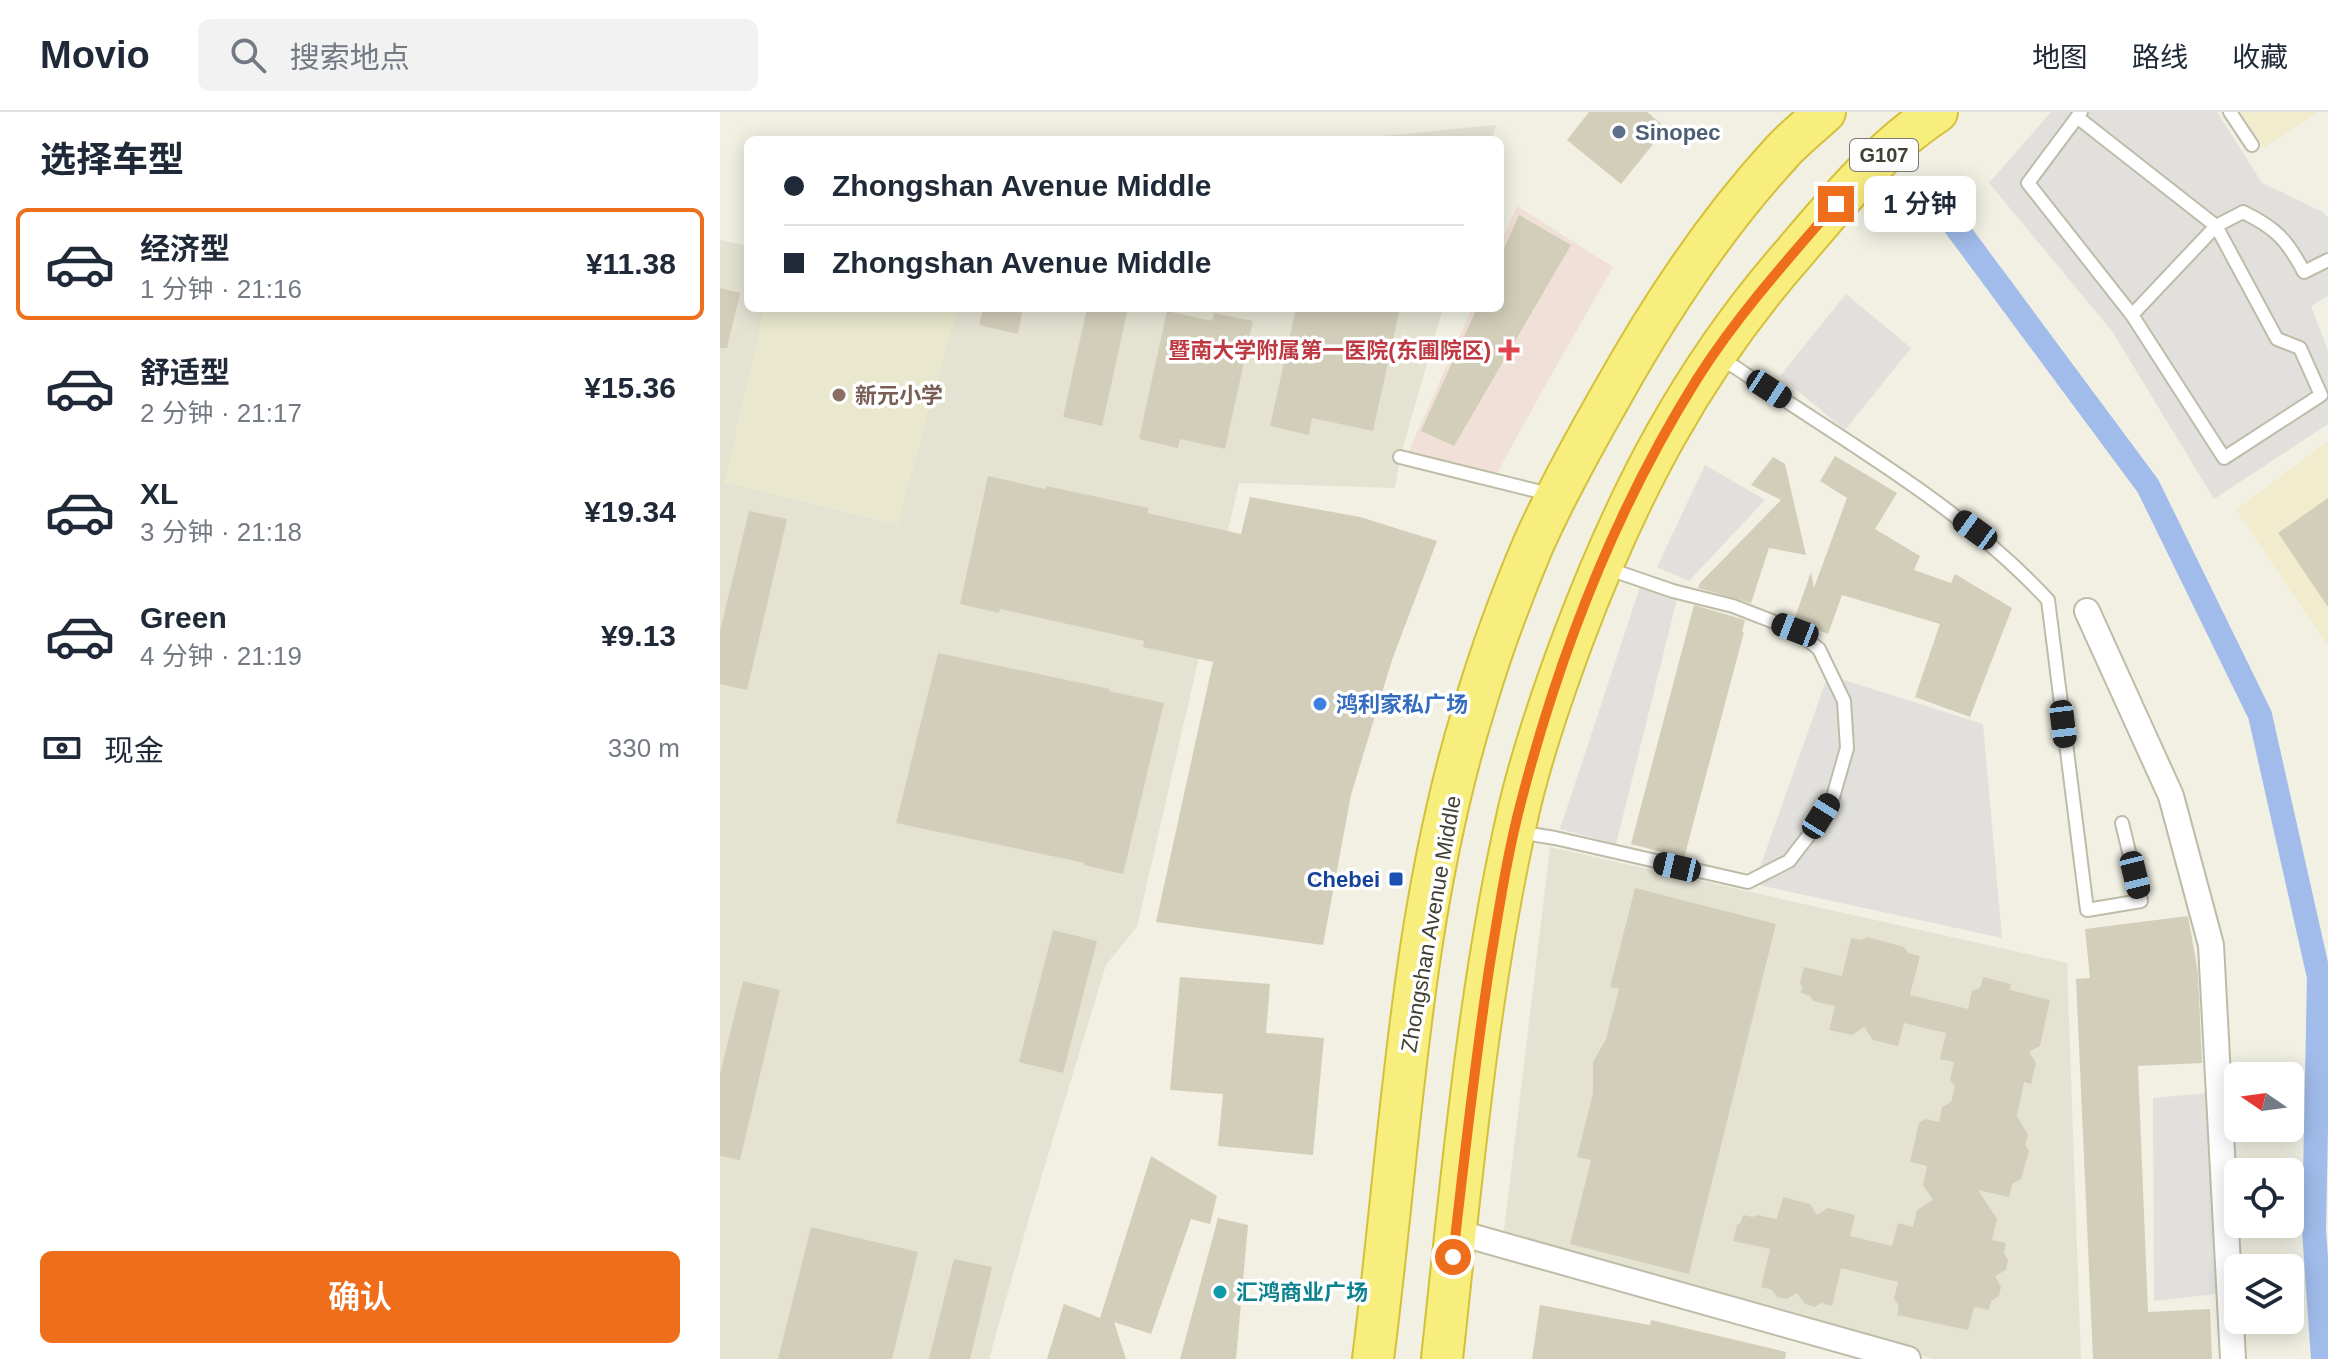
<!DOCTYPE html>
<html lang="zh">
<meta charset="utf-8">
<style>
:root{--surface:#fff;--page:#f2f2f3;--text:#1f2937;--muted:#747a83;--line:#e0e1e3;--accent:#ef6e1c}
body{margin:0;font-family:Arial,"Noto Sans SC",sans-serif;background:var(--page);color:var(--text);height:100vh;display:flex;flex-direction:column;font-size:30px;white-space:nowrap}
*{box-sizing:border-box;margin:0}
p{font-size:26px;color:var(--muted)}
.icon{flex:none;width:44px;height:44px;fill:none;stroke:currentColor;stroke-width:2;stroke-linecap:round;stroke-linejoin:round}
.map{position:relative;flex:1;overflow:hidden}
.details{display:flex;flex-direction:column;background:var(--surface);width:720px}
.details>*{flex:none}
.top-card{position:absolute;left:24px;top:24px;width:760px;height:176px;border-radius:12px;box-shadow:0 4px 20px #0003;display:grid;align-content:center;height:176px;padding:0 40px;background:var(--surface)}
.needle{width:52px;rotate:283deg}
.controls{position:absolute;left:1504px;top:950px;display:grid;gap:16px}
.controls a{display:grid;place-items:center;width:80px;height:80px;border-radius:12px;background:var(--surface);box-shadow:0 4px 20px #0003;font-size:40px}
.end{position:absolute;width:36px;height:36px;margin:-18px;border:10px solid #ef6e1c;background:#fff;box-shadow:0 0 0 4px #fff}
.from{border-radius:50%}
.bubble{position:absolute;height:56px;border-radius:12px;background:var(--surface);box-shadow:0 4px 20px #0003;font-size:26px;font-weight:600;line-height:56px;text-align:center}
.car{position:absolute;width:24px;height:48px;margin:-24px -12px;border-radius:10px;box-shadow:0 0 6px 2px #0007;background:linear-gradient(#222 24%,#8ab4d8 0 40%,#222 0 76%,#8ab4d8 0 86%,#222 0)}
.top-card b{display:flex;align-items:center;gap:28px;height:76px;font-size:30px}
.top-card b+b{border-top:2px solid var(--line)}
.top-card i{width:20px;height:20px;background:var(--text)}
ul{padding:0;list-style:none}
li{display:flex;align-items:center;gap:24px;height:112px;margin:0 16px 12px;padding:0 24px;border:4px solid transparent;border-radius:12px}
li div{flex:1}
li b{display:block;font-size:30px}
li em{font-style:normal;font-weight:600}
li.selected{border-color:var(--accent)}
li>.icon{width:72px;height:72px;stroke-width:1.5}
h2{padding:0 40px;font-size:36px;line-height:96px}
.pay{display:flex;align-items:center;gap:20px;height:88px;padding:0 40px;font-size:30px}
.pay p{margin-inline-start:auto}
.primary-button{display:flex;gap:16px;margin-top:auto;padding:16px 40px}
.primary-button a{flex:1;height:92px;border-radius:12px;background:var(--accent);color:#fff;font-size:32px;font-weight:600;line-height:92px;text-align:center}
header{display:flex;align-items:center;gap:48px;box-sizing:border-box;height:112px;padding:0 40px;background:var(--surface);border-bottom:2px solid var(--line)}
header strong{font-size:38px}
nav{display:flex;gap:44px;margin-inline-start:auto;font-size:28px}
.search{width:560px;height:72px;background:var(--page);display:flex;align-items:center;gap:20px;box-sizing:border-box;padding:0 28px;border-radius:12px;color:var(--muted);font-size:30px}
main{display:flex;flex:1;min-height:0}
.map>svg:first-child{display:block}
.residential{fill:#e4e3d2}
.commercial{fill:#f2ecce}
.education{fill:#e9e8ce}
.medical{fill:#f1e0d7}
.parking{fill:#e1e0dc}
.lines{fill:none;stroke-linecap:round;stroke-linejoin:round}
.canal{stroke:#a1bceb;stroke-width:24}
.building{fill:#d2ceb9}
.service-casing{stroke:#bebca9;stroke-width:16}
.minor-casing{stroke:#bebca9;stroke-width:28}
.trunk-casing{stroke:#d4c039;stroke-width:44}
.service{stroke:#fff;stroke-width:12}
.minor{stroke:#fff;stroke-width:24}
.trunk{stroke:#f8ee7e;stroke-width:40}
.route{stroke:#ef6e1c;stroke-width:10}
.service-dot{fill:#5c6f8a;stroke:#fff;stroke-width:3}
.health-dot{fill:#e0444e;stroke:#fff;stroke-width:3}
.education-dot{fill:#8d6e63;stroke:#fff;stroke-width:3}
.shop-dot{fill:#3f7fe0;stroke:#fff;stroke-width:3}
.transit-dot{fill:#1a4fb4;stroke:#fff;stroke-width:3}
.culture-dot{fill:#0f9aa8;stroke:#fff;stroke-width:3}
.labels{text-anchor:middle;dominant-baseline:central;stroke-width:7;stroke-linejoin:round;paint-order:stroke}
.shield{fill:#fff;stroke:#7b7971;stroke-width:2}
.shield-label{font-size:20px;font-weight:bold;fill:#424034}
.service-label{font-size:22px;font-weight:bold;fill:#4e5e75;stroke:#fff;text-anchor:start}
.health-label{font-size:22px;font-weight:bold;fill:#be3a42;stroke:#fff;text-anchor:end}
.education-label{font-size:22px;font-weight:bold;fill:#785e54;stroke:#fff;text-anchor:start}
.shop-label{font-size:22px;font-weight:bold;fill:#366cbe;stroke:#fff;text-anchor:start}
.transit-label{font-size:22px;font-weight:bold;fill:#164399;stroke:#fff;text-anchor:end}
.street-label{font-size:22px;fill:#424034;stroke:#fff}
.culture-label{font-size:22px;font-weight:bold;fill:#0d838f;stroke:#fff;text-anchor:start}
</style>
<header>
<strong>Movio</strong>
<div class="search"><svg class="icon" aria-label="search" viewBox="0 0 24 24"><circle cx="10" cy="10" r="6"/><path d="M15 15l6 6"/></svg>搜索地点</div>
<nav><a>地图</a><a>路线</a><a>收藏</a></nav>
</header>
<main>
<section class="details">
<h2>选择车型</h2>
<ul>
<li class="selected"><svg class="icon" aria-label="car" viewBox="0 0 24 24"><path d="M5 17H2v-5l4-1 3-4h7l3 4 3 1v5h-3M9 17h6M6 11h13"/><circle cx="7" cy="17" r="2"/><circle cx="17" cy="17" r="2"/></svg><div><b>经济型</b><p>1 分钟 · 21:16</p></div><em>¥11.38</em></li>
<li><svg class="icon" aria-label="car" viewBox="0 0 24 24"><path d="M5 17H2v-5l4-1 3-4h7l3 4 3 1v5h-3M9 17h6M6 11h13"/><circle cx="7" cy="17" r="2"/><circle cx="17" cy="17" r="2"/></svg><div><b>舒适型</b><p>2 分钟 · 21:17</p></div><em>¥15.36</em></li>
<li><svg class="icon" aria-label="car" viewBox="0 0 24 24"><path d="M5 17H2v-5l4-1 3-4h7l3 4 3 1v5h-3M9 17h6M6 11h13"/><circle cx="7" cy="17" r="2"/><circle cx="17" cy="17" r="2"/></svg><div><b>XL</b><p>3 分钟 · 21:18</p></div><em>¥19.34</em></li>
<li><svg class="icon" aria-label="car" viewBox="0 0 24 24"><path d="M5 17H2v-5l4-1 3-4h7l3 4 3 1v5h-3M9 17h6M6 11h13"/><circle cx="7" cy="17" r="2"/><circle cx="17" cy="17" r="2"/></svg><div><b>Green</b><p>4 分钟 · 21:19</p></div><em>¥9.13</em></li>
</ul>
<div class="pay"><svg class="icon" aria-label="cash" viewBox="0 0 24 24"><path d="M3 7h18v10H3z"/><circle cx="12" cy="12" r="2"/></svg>现金<p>330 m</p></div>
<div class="primary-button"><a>确认</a></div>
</section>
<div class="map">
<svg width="1608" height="1247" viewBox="0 0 1608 1247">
<rect width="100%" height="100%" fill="#f1f0e3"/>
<g class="residential">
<polygon points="776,13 772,28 622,28"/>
<polygon points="0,128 28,134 28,196 45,196 5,370 177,412 237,196 723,196 680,345 675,376 519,371 417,815 386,853 311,1099 269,1247 0,1247"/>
<polygon points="830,735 1347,851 1361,1247 1213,1247 784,1119"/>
</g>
<g class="commercial">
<polygon points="1520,0 1598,0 1544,36"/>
<polygon points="1608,329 1608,534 1516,398"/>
</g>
<polygon class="education" points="45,196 237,196 177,412 5,370"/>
<polygon class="medical" points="797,94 893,155 821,281 776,363 689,339 752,196 780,196 780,133"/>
<g class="parking">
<polygon points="1331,0 1497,0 1542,71 1603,100 1608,105 1608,184 1591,194 1608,239 1608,312 1494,387 1392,219 1269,71"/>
<polygon points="1126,182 1191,236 1125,318 1060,264"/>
<polygon points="985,353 1045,388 969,469 937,455"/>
<polygon points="920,475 957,487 896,732 840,717"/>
<polygon points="1108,563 1263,612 1282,826 1034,772"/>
<polygon points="1501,980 1513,1180 1434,1189 1433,986"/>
</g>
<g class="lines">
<polyline class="canal" points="1210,80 1428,374 1540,603 1599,865 1594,1118 1603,1247"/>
</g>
<g class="building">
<polygon points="869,0 927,0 946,16 901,72 847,28"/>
<polygon points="799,103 851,133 734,334 701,319 757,196 780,196 780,146"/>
<polygon points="0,176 20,181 7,236 0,236"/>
<polygon points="263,196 303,196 298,222 259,213"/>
<polygon points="367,196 408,196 382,314 343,305"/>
<polygon points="576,196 680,196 653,319 592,306 589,323 550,314"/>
<polygon points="447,199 492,209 494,201 533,209 505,337 460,327 458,336 419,327"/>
<polygon points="1115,344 1177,381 1155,417 1200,444 1194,458 1231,471 1235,462 1292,496 1250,605 1195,585 1220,512 1122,483 1108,522 1074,508 1091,460 1094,476 1127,386 1100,369"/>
<polygon points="1053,345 1065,352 1086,443 1049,436 1031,491 978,476 980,471 1061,388 1031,373"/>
<polygon points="268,364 325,377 326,374 429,396 427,401 521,422 530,385 640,405 717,429 672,548 631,683 603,833 436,810 493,550 423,535 424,529 280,497 279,501 240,492"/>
<polygon points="1608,386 1608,495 1558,421"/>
<polygon points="29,399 67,407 27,578 0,572 0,519"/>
<polygon points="974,493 1025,508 1022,520 1024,520 964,746 911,732"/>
<polygon points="218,541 390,577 389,579 444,591 403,762 364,753 365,751 176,711"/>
<polygon points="915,776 1056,812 969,1162 850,1132 871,1048 857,1045 873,981 873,950 886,927 899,877 890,875"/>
<polygon points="1468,804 1478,861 1482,951 1418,954 1428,1200 1490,1197 1492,1247 1373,1247 1356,867 1370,866 1365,817"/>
<polygon points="333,818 377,829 343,961 299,950"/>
<polygon points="1147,825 1184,835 1188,841 1200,844 1190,883 1248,897 1252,879 1260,876 1263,865 1291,872 1290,878 1330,888 1320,934 1309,940 1316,951 1311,972 1304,970 1297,1004 1308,1023 1305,1033 1309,1039 1301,1067 1292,1072 1289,1085 1258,1078 1277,1107 1272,1128 1286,1131 1284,1141 1288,1148 1286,1158 1275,1164 1281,1175 1279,1184 1271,1189 1269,1198 1254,1195 1248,1218 1177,1203 1179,1194 1174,1187 1178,1170 1121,1156 1112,1194 1101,1191 1095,1195 1085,1192 1077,1181 1067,1187 1057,1185 1052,1178 1041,1175 1050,1137 1013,1129 1017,1113 1021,1110 1023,1103 1033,1105 1037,1103 1057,1107 1063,1085 1090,1092 1097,1103 1108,1096 1135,1103 1130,1124 1172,1134 1178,1111 1193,1115 1197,1098 1213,1088 1203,1073 1207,1054 1190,1050 1199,1011 1205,1007 1219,1010 1222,995 1231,990 1235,975 1230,968 1234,950 1220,947 1226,921 1184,911 1178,934 1153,928 1144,915 1132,923 1109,918 1115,894 1093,889 1090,884 1081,881 1082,875 1080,871 1084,855 1122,864 1131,826 1142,828"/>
<polygon points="460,865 550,872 546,921 604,926 593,1043 498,1034 503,982 450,978"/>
<polygon points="23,869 60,878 20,1048 0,1044 0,962"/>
<polygon points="431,1044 497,1084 490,1112 471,1107 431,1222 394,1210 406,1247 327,1247 344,1192 380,1206"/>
<polygon points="498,1106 528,1113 516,1247 460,1247"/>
<polygon points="91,1115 198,1140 172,1247 58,1247"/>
<polygon points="234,1147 272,1155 250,1247 209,1247"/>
<polygon points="820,1193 930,1213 931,1208 1066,1240 1065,1247 812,1247"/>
</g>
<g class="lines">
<g class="service-casing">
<g id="service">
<polyline points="1510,0 1532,33"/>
<polyline points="1357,5 1496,114 1557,227 1580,236 1601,283 1504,346 1412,203 1308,71 1361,0"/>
<path d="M1412 203 1496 114 1523 100C1556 116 1567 128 1584 160L1608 148"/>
<path d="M1000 248 1015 255C1123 329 1238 391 1328 488L1367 798 1421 789 1402 711"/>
<polyline points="680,345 829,382"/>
<polyline points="798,720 835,726 1028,770 1069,749 1089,723 1113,685 1127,636 1124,589 1099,537 1075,518 1013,494 953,479 886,456"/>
</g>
</g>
<g class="minor-casing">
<g id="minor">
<polyline points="1367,499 1451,684 1491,833 1513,1247"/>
<polyline points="736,1120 1188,1247"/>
</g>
</g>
<g class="trunk-casing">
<g id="trunk">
<path d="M653 1247C681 1029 689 805 755 593 771 539 791 485 813 433 836 381 864 331 892 282 940 196 993 115 1060 42 1073 27 1090 14 1105 0"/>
<path d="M722 1247C742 1063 758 877 799 697 813 638 833 580 854 524 908 381 972 257 1074 141 1117 90 1161 37 1217 0"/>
</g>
</g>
<use href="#service" class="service"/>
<use href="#minor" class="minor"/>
<use href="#trunk" class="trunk"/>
</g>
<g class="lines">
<path class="route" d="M733 1145C744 1047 755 948 770 851 779 797 787 743 801 690 839 543 896 396 977 267 1017 204 1067 148 1116 92"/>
</g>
<circle class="service-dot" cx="899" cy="20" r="8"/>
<path class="health-dot" d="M785 226h8v8h8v8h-8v8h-8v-8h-8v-8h8z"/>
<circle class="education-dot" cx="119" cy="283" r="8"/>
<circle class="shop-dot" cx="600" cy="592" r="8"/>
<rect class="transit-dot" x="668" y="759" width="16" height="16" rx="4"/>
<circle class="culture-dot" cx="500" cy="1180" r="8"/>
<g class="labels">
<rect class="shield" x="1130" y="27" width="68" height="32" rx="6"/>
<g class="shield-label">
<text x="1164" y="43">G107</text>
</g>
<g class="service-label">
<text x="915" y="20">Sinopec</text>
</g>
<g class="health-label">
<text x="771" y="238">暨南大学附属第一医院(东圃院区)</text>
</g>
<g class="education-label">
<text x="135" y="283">新元小学</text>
</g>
<g class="shop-label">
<text x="616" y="592">鸿利家私广场</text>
</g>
<g class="transit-label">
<text x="660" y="767">Chebei</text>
</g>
<g class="street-label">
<text transform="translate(711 812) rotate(-80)">Zhongshan Avenue Middle</text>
</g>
<g class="culture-label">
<text x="516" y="1180">汇鸿商业广场</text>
</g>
</g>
</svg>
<div class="controls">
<a><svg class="needle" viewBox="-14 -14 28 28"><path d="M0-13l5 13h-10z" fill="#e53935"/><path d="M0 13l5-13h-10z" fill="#747a83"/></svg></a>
<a><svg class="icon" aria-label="locate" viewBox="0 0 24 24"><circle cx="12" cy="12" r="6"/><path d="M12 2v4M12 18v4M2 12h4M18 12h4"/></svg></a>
<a><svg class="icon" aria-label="layers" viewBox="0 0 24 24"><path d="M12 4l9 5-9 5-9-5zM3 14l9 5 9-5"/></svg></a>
</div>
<i class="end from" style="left:733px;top:1145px"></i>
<i class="end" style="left:1116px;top:92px"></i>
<div class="bubble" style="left:1144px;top:64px;width:112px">1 分钟</div>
<i class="car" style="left:1049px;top:277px;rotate:123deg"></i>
<i class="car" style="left:1255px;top:418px;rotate:306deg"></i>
<i class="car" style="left:1075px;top:518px;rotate:291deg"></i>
<i class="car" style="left:1343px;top:612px;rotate:173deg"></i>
<i class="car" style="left:1101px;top:704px;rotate:32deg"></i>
<i class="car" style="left:957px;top:755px;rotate:283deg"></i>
<i class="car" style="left:1415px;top:763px;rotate:166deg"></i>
<div class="top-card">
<b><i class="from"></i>Zhongshan Avenue Middle</b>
<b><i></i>Zhongshan Avenue Middle</b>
</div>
</div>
</main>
